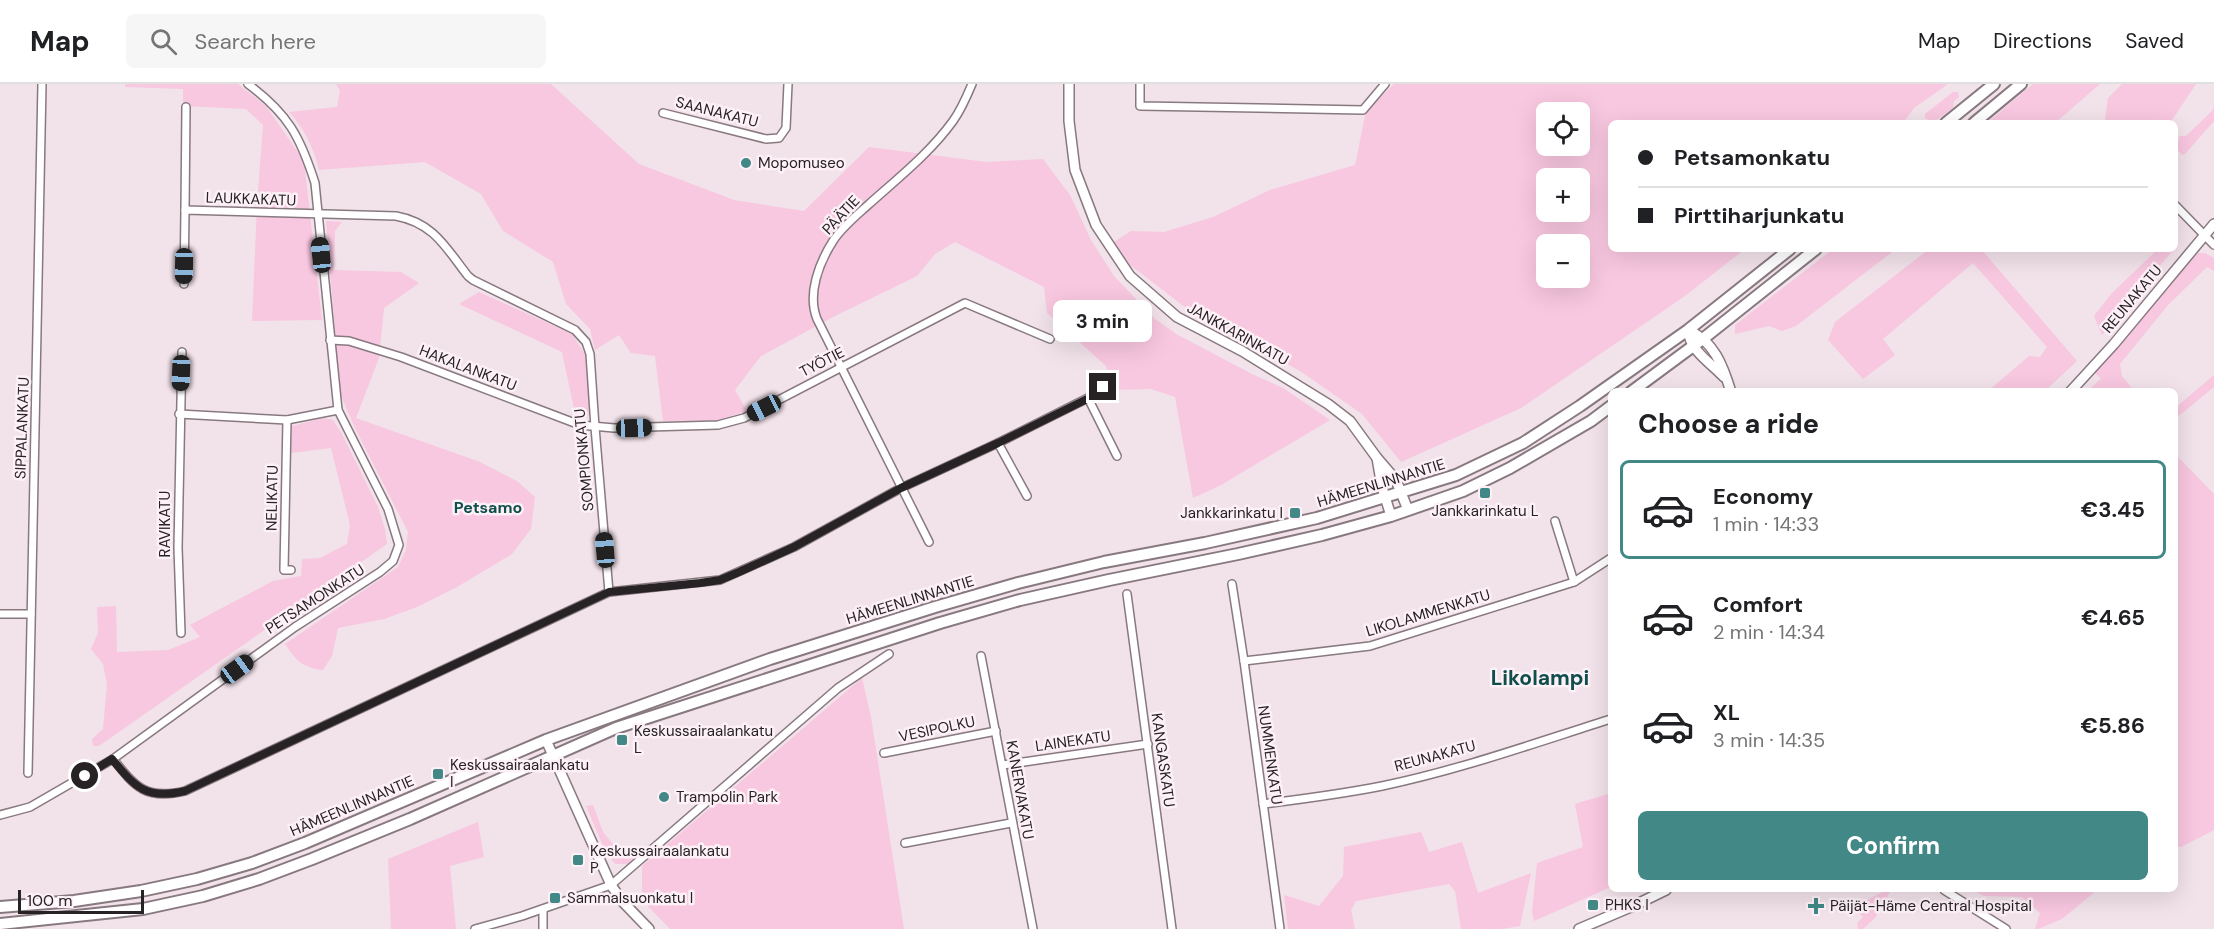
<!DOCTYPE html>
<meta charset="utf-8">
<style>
:root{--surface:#fff;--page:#f6f6f6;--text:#202124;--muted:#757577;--line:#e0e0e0;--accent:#418886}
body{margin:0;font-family:"DM Sans",sans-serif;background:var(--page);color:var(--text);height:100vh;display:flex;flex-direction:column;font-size:22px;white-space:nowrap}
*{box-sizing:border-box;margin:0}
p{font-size:20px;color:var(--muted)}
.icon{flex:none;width:33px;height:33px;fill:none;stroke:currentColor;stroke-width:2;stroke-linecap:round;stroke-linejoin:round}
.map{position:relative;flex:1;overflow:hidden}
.panel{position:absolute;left:1608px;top:304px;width:570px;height:504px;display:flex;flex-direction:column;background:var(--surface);border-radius:9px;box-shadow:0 6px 24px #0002}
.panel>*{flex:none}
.guide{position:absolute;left:1608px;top:36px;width:570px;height:132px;border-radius:9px;box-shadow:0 6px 24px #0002;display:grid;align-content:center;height:132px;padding:0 30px;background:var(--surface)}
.buttons{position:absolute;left:1536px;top:18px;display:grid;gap:12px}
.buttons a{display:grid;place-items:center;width:54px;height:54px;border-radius:9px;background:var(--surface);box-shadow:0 6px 24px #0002;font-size:30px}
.scale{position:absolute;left:18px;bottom:15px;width:126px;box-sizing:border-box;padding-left:6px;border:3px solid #272224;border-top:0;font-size:16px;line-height:21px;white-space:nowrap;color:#272224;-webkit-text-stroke:4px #fdf0f7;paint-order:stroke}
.end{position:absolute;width:27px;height:27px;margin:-14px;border:8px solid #272224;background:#fff;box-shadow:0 0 0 3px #fff}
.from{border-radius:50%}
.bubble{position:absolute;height:42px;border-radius:9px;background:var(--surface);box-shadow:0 6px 24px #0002;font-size:20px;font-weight:700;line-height:42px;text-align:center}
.car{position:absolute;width:18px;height:36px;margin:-18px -9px;border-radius:8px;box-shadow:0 0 4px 2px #0007;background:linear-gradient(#222 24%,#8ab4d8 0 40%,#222 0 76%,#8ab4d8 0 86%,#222 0)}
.guide b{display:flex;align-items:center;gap:21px;height:57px;font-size:22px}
.guide b+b{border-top:2px solid var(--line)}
.guide i{width:15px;height:15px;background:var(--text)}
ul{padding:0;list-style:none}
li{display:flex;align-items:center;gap:18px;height:99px;margin:0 12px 9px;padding:0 18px;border:3px solid transparent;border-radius:9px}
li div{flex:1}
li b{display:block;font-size:22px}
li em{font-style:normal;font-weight:700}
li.current{border-color:var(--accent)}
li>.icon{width:54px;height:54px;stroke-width:1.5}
h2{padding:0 30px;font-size:27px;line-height:72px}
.action{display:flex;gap:12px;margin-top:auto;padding:12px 30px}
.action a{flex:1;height:69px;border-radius:9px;background:var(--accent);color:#fff;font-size:24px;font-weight:700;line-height:69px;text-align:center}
header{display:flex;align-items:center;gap:36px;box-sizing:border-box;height:84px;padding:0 30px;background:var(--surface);border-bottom:2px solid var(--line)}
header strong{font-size:28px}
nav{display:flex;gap:33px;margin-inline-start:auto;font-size:21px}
.search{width:420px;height:54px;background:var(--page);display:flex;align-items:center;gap:15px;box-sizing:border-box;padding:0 21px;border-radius:9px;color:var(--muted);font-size:22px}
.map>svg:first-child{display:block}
.green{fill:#f8c7e0;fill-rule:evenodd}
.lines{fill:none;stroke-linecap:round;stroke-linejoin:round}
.minor-casing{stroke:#887980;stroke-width:10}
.tertiary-casing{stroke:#887980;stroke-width:12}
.primary-casing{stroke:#887980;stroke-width:14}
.minor{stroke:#fff;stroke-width:7}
.tertiary{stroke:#fff;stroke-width:9}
.primary{stroke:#fff;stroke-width:10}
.route{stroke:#272224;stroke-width:8}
.poi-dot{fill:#418886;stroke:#fdf0f7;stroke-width:2}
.labels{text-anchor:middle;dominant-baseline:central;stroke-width:5;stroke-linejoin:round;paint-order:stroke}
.street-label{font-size:15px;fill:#272224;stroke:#fdf0f7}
.poi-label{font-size:15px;fill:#272224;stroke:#fdf0f7;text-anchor:start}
.neighbourhood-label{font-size:16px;font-weight:bold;fill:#104e4c;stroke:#fdf0f7}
.district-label{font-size:21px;font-weight:bold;fill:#104e4c;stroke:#fdf0f7}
</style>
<header>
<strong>Map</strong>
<div class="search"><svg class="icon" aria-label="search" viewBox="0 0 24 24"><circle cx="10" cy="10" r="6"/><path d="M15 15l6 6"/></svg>Search here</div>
<nav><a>Map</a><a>Directions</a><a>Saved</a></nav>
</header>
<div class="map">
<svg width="2214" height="845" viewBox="0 0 2214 845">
<rect width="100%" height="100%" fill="#f2e2ea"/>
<g class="green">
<polygon points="125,0 238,0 266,22 304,77 322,236 252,237 257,122 263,41 246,25 183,22 183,5 125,3"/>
<path d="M336 0H551L639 80 734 116 804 127 869 63 986 78 1043 75 1070 111 1091 156 1114 192 1155 235 1178 251 1252 290 1283 304 1330 336 1221 401 1193 414 1175 313 1151 305 1113 306 1106 282 1047 229 1044 203 955 158 935 170 917 192 835 232 761 272 735 306 747 327 718 336 663 337 655 272 631 269 619 251 595 266 590 245 566 220 553 178 503 147 481 110 425 78 319 86C314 65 304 43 289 28L337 23 340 7Z"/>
<path d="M1394 0H1948L1914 24 1903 39H1611V165H1745L1685 212 1521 324 1401 378 1362 330 1300 287 1190 227 1130 181 1114 158 1131 147 1164 148 1213 133 1270 106 1355 81 1366 27ZM1546 28H1580V62H1546ZM1546 94H1580V128H1546ZM1546 160H1580V194H1546Z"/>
<polygon points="2033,0 2100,0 2055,39 1987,39"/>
<polygon points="2122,0 2196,0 2170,39 2107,39 2105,36 2108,14"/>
<polygon points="1953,8 1958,8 1959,13 1954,17 1953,24 1934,38 1925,34 1925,30"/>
<polygon points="2214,22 2214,37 2185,70 2182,71 2177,65 2179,52 2186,52 2213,26"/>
<path d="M326 137 342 138 335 147 334 186 401 188 419 199 384 224 379 274 356 334 480 378 517 397 535 413 531 445 512 470 457 503 417 523 384 535 338 544 332 572 323 586C301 583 297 577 285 560L398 483 406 466 408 448 354 342 340 309Z"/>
<polygon points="1833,165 1896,165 1796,242 1782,247 1769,242 1735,250 1735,241"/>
<polygon points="1929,165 1981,165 2077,277 2045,307 1988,307 2029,272 2040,273 2047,263 1973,179 1883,255 1895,271 1863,295 1828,256 1835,238"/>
<polygon points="2158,165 2174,165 2102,251 2094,232 2112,209"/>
<polygon points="2199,169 2205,169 2214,174 2214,187 2207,183 2168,221 2120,280 2122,292 2134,307 2087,308 2101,294 2093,288 2192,174"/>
<polygon points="479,208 572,250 586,272 590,330 586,334 576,334 562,268 459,220"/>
<polygon points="2214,291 2214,303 2175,335 2175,324"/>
<polygon points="323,334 333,336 341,348 378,423 385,445 387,460 99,662 93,662 92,655 103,645 107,600 103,580 91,565 98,549 97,523 116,522 117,568 168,566 200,553 190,541 273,497 301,492 302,475 320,474 347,460 350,441 331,364 291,369 292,342"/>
<polygon points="2175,370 2214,410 2214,746 2181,763 2175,762"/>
<polygon points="862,594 871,633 904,845 670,845 642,816 642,782"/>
<polygon points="1611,709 1611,803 1534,837 1532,828 1537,779 1583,763 1575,720"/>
<polygon points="593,721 603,748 625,775 632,770 634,774 629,780 615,780 604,764 586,722"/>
<polygon points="478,738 484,773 450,782 456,845 391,845 388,775"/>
<polygon points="1421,748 1429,768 1462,758 1478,809 1531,789 1520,842 1502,845 1461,845 1455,807 1449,800 1356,817 1351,826 1355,845 1288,845 1284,811 1319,822 1343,792 1344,763"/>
<polygon points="1886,806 1891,806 1875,834 1863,845 1858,845 1857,839 1863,833 1857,827 1852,831 1848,826"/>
<polygon points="1973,806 2097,806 2062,835 2038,845 2035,845 2040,829 2022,813 1984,812"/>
</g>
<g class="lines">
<g class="minor-casing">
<g id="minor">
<polyline points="1140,0 1140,22 1363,26 1385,0"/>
<polyline points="663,29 766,55 779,54 786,44 788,0"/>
<polyline points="2175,121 2214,161"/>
<polyline points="185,126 186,23"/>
<path d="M184 200 185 126 396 132C434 139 446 164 468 192L473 196 575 246 586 258 590 270 595 343 609 508"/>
<polyline points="330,256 349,257 401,273 580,341 614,344 718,341 744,334 965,219 1050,255"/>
<polyline points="1088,314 1117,372"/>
<polyline points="179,330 287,336 338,326"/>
<polyline points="287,336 284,486 291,486"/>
<polyline points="998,359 1027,412"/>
<polyline points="1555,437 1574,498"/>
<path d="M929 458 817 235C807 210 819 179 833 157 842 143 856 132 868 121 897 95 930 69 953 37 961 26 967 12 972 0"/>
<polyline points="1232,500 1244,577 1280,845"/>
<polyline points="1127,510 1172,845"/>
<polyline points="0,530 31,530"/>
<polyline points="181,549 178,464 182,268"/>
<polyline points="981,572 1033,845"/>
<polyline points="1244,577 1370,562 1574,498 1611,474"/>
<polyline points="884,669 996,647"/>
<path d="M113 675C136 704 146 716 185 707L609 508 720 496 794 463 901 404 998 359 1088 314 1103 303"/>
<polyline points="1003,681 1148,660"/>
<polyline points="28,689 42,0"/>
<path d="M1263 720C1303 715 1342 710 1382 702 1459 686 1535 659 1611 635"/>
<path d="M0 731 30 723 113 675 295 543 380 488 393 477 399 461 388 425 338 326 315 99C300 52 288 30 248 0"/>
<polyline points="905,759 1011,739"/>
<polyline points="1944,806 2006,845"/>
<polyline points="543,825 543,845"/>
<polyline points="475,845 522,832 611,801 838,604 889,570"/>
</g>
</g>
<g class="tertiary-casing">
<g id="tertiary">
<polyline points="1069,0 1069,37 1075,86 1096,141 1130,192 1177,233 1242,267 1328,320 1350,337 1377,374 1396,396 1408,426"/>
<path d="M1688 246C1714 257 1723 282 1731 308"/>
<path d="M1688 246C1690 267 1710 278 1724 293"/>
<polyline points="2070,308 2114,260 2214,140"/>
<polyline points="1377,374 1382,403 1391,432"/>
<polyline points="546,656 611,801 622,817 649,845"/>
<polyline points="1579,845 1633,822 1666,806"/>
</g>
</g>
<g class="primary-casing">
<g id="primary">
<polyline points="1946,39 1994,0"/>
<polyline points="1974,39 2021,0"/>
<polyline points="1631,308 1704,254 1816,165"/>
<polyline points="0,823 74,817 141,807 197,795 252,779 305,759 546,656 770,575 935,523 1018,499 1104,478 1205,459 1317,434 1456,391 1523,359 1580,322 1688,246 1790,165"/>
<polyline points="0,840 143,825 203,812 259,795 312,775 410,735 616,644 940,539 1020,516 1109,496 1238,470 1322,451 1391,432 1463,407 1510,384 1591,337 1611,322"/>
</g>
</g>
<use href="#minor" class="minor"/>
<use href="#tertiary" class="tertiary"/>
<use href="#primary" class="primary"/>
</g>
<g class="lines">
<path class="route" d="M85 692 112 675C136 704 146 716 185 707L609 508 700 499 720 496 739 488 794 463 901 404 998 359 1089 314 1103 303"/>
</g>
<g class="poi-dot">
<circle cx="746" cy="79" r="6"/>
<rect x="1479" y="403" width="12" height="12" rx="3"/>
<rect x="1289" y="423" width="12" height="12" rx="3"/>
<rect x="616" y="650" width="12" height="12" rx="3"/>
<rect x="432" y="684" width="12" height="12" rx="3"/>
<circle cx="664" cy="713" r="6"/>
<rect x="572" y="770" width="12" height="12" rx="3"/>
<rect x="549" y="808" width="12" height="12" rx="3"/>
<rect x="1587" y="815" width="12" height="12" rx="3"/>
<path d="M1813 813h6v6h6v6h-6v6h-6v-6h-6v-6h6z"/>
</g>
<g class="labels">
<g class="street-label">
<text transform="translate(717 28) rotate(14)">SAANAKATU</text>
<text transform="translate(251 115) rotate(2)">LAUKKAKATU</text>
<text transform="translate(841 131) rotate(-47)">PÄÄTIE</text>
<text transform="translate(2132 215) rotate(-50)">REUNAKATU</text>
<text transform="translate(1238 250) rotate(29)">JANKKARINKATU</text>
<text transform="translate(822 278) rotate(-27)">TYÖTIE</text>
<text transform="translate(468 284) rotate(21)">HAKALANKATU</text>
<text transform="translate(22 344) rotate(-88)">SIPPALANKATU</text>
<text transform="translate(584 376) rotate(-95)">SOMPIONKATU</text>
<text transform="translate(1381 399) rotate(-17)">HÄMEENLINNANTIE</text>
<text transform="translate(272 414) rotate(-89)">NELIKATU</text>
<text transform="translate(165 440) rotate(-90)">RAVIKATU</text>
<text transform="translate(315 515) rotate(-33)">PETSAMONKATU</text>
<text transform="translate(910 516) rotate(-17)">HÄMEENLINNANTIE</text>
<text transform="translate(1428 529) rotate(-17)">LIKOLAMMENKATU</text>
<text transform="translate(937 645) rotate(-12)">VESIPOLKU</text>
<text transform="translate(1073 657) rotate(-8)">LAINEKATU</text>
<text transform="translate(1270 671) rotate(82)">NUMMENKATU</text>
<text transform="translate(1435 672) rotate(-15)">REUNAKATU</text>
<text transform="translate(1163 676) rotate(82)">KANGASKATU</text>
<text transform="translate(1020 706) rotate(80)">KANERVAKATU</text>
<text transform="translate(352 722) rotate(-23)">HÄMEENLINNANTIE</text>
</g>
<g class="poi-label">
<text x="758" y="79">Mopomuseo</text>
<text x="1485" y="427" text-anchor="middle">Jankkarinkatu L</text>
<text x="1283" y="429" text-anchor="end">Jankkarinkatu I</text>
<text x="634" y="647">Keskussairaalankatu<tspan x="634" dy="17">L</tspan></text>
<text x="450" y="681">Keskussairaalankatu<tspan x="450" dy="17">I</tspan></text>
<text x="676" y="713">Trampolin Park</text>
<text x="590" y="767">Keskussairaalankatu<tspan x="590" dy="17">P</tspan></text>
<text x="567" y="814">Sammalsuonkatu I</text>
<text x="1605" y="821">PHKS I</text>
<text x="1830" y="822">Päijät-Häme Central Hospital</text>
</g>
<g class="neighbourhood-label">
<text x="488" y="423">Petsamo</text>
</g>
<g class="district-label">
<text x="1540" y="594">Likolampi</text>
</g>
</g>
</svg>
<div class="buttons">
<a><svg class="icon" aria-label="locate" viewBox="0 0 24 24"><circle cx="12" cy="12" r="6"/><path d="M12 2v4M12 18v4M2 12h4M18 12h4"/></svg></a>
<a>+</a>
<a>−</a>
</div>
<div class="scale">100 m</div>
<i class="end from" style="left:85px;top:692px"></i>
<i class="end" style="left:1103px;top:303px"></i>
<div class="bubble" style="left:1053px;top:216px;width:99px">3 min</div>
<i class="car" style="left:321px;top:171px;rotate:354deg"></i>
<i class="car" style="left:184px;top:182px;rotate:181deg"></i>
<i class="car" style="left:181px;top:289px;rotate:182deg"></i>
<i class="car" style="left:764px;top:324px;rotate:243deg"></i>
<i class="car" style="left:634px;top:344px;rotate:88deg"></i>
<i class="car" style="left:605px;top:466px;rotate:355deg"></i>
<i class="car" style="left:237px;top:585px;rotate:54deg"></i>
<div class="guide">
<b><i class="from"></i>Petsamonkatu</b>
<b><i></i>Pirttiharjunkatu</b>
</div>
<section class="panel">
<h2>Choose a ride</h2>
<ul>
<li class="current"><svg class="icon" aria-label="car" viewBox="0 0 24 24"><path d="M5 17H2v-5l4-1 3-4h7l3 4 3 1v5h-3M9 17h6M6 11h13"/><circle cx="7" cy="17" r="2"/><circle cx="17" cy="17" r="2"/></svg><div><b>Economy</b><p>1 min · 14:33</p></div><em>€3.45</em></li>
<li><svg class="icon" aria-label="car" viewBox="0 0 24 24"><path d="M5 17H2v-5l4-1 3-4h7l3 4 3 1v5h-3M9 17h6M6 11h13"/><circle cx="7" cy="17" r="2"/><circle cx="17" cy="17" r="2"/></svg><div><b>Comfort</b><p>2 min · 14:34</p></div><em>€4.65</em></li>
<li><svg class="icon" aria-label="car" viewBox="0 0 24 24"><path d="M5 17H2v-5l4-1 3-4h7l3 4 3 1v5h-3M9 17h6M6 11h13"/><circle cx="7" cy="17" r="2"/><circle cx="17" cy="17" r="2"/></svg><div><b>XL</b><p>3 min · 14:35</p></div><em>€5.86</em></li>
</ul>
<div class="action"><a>Confirm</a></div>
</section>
</div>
